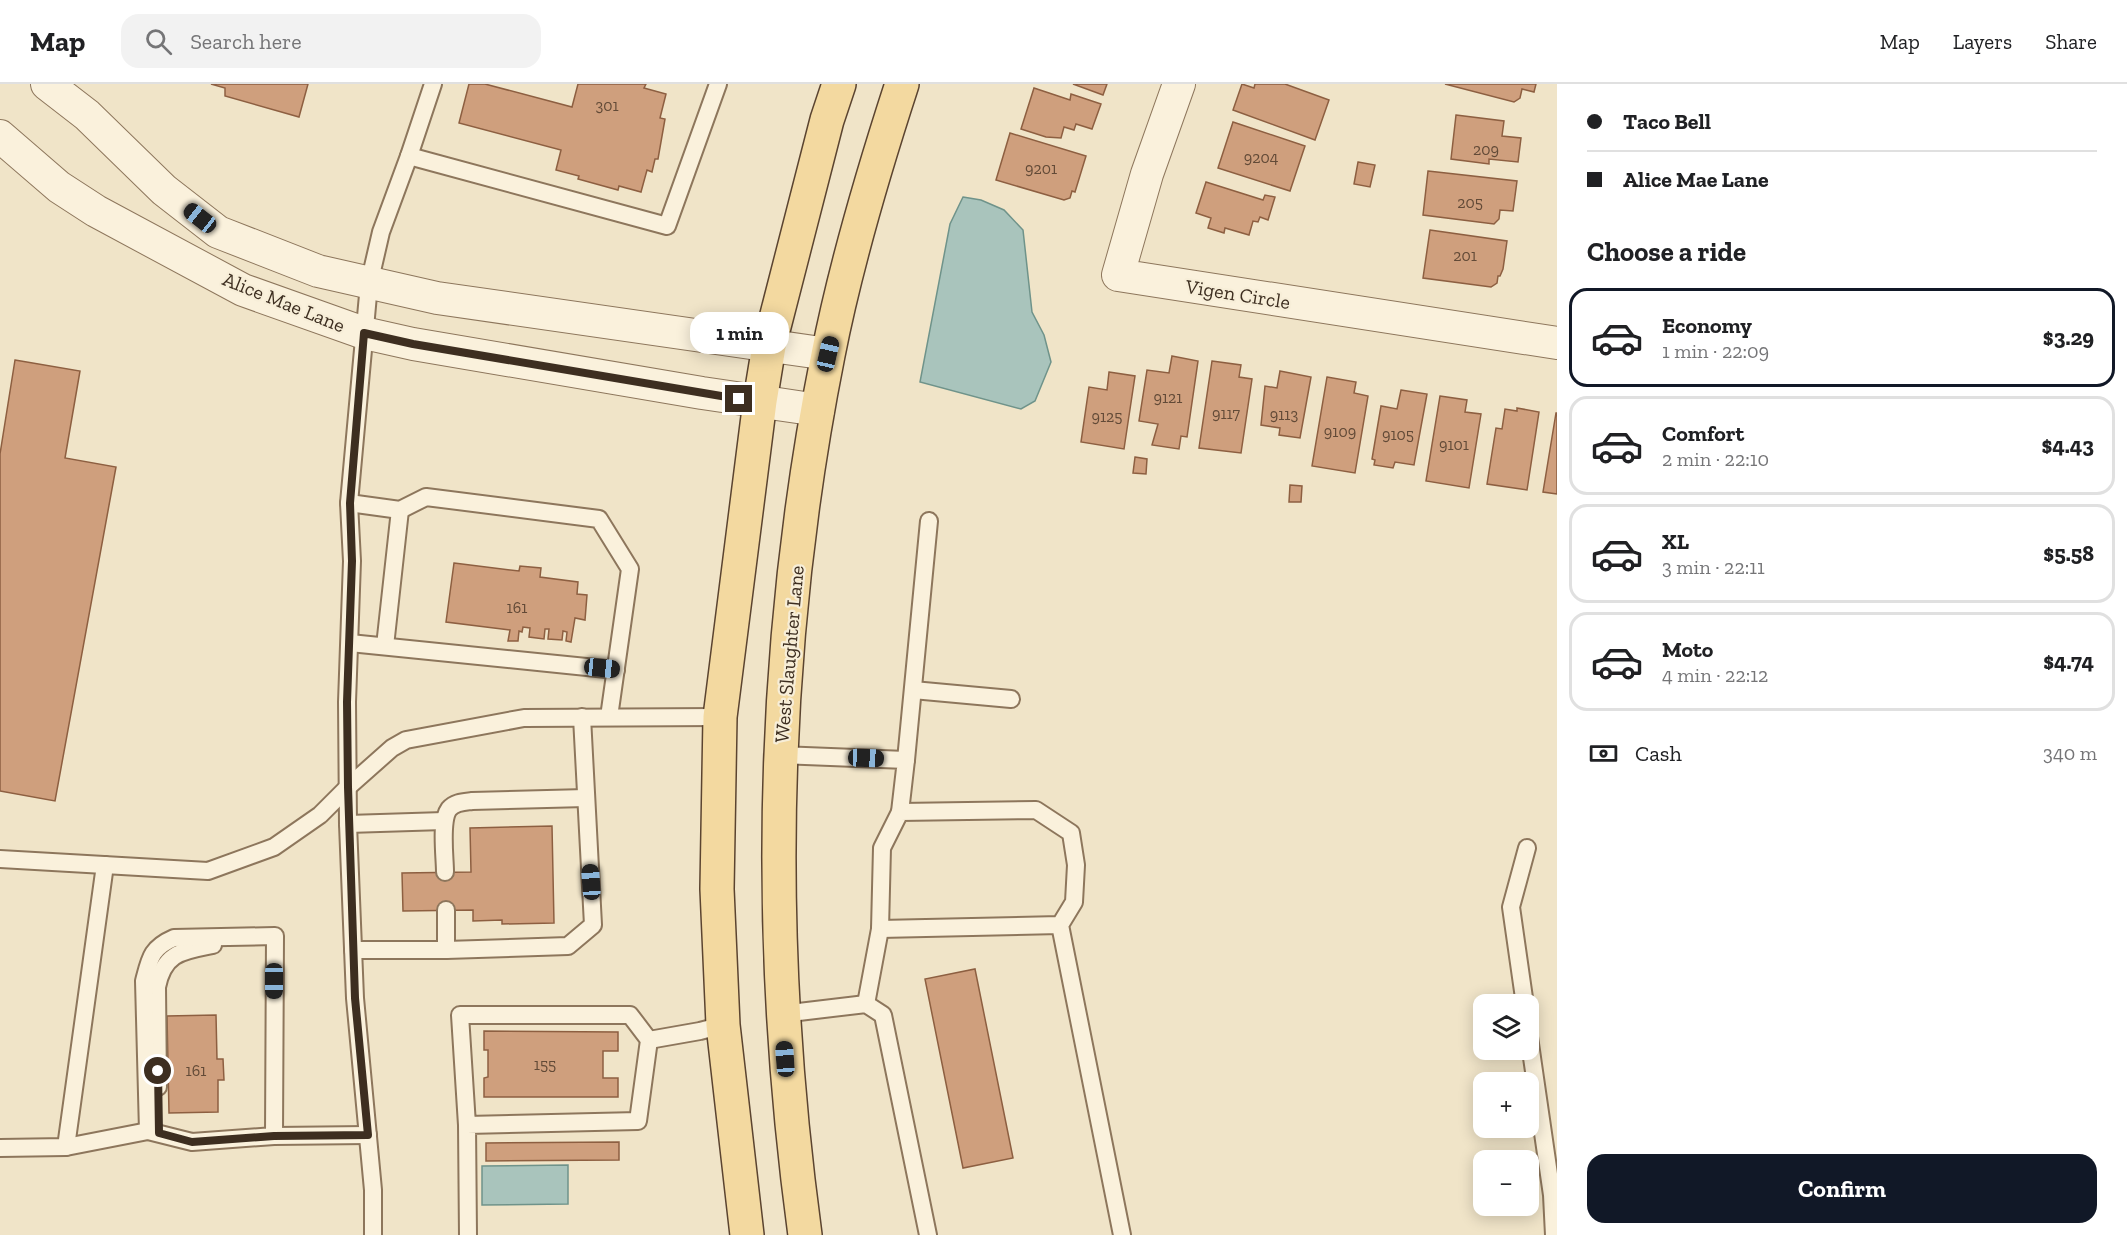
<!DOCTYPE html>
<meta charset="utf-8">
<style>
:root{--surface:#fff;--page:#f2f2f2;--text:#202124;--muted:#757577;--line:#e0e0e0;--accent:#111827}
body{margin:0;font-family:"Zilla Slab",serif;background:var(--page);color:var(--text);height:100vh;display:flex;flex-direction:column;font-size:22px;white-space:nowrap}
*{box-sizing:border-box;margin:0}
p{font-size:20px;color:var(--muted)}
.icon{flex:none;width:33px;height:33px;fill:none;stroke:currentColor;stroke-width:2;stroke-linecap:round;stroke-linejoin:round}
.map{position:relative;flex:1;overflow:hidden}
.drawer{display:flex;flex-direction:column;background:var(--surface);width:570px}
.drawer>*{flex:none}
.guide{display:grid;align-content:center;height:132px;padding:0 30px;background:var(--surface)}
.controls{position:absolute;left:1473px;top:910px;display:grid;gap:12px}
.controls a{display:grid;place-items:center;width:66px;height:66px;border-radius:12px;background:var(--surface);box-shadow:0 3px 15px #0003;font-size:30px}
.end{position:absolute;width:27px;height:27px;margin:-14px;border:8px solid #3d2e20;background:#fff;box-shadow:0 0 0 3px #fff}
.from{border-radius:50%}
.bubble{position:absolute;height:42px;border-radius:18px;background:var(--surface);box-shadow:0 3px 15px #0003;font-size:20px;font-weight:700;line-height:42px;text-align:center}
.car{position:absolute;width:18px;height:36px;margin:-18px -9px;border-radius:8px;box-shadow:0 0 4px 2px #0007;background:linear-gradient(#222 24%,#8ab4d8 0 40%,#222 0 76%,#8ab4d8 0 86%,#222 0)}
.guide b{display:flex;align-items:center;gap:21px;height:57px;font-size:22px}
.guide b+b{border-top:2px solid var(--line)}
.guide i{width:15px;height:15px;background:var(--text)}
ul{padding:0;list-style:none}
li{display:flex;align-items:center;gap:18px;height:99px;margin:0 12px 9px;padding:0 18px;border:3px solid var(--line);border-radius:18px}
li div{flex:1}
li b{display:block;font-size:22px}
li em{font-style:normal;font-weight:700}
li.selected{border-color:var(--accent)}
li>.icon{width:54px;height:54px;stroke-width:1.5}
h2{padding:0 30px;font-size:27px;line-height:72px}
.pay{display:flex;align-items:center;gap:15px;height:66px;padding:0 30px;font-size:22px}
.pay p{margin-inline-start:auto}
.button{display:flex;gap:12px;margin-top:auto;padding:12px 30px}
.button a{flex:1;height:69px;border-radius:18px;background:var(--accent);color:#fff;font-size:24px;font-weight:700;line-height:69px;text-align:center}
header{display:flex;align-items:center;gap:36px;box-sizing:border-box;height:84px;padding:0 30px;background:var(--surface);border-bottom:2px solid var(--line)}
header strong{font-size:28px}
nav{display:flex;gap:33px;margin-inline-start:auto;font-size:21px}
.search{width:420px;height:54px;background:var(--page);display:flex;align-items:center;gap:15px;box-sizing:border-box;padding:0 21px;border-radius:18px;color:var(--muted);font-size:22px}
main{display:flex;flex:1;min-height:0}
.map>svg:first-child{display:block}
.water{fill:#a9c4bc;stroke:#6f938a;stroke-width:1.5}
.building{fill:#cf9f7d;stroke:#8d5f41;stroke-width:1.5}
.lines{fill:none;stroke-linecap:round;stroke-linejoin:round}
.lane-casing{stroke:#8d765c;stroke-width:20}
.street-casing{stroke:#8d765c;stroke-width:34}
.primary-casing{stroke:#5b4430;stroke-width:36}
.lane{stroke:#faf1dc;stroke-width:16}
.street{stroke:#faf1dc;stroke-width:32}
.primary{stroke:#f3d9a0;stroke-width:33}
.route{stroke:#3d2e20;stroke-width:8}
.labels{text-anchor:middle;dominant-baseline:central;stroke-width:4.5;stroke-linejoin:round;paint-order:stroke}
.number-label{font-size:16px;fill:#624a37}
.street-label{font-size:20px;fill:#3d2e20;stroke:#f7eed8}
</style>
<header>
<strong>Map</strong>
<div class="search"><svg class="icon" aria-label="search" viewBox="0 0 24 24"><circle cx="10" cy="10" r="6"/><path d="M15 15l6 6"/></svg>Search here</div>
<nav><a>Map</a><a>Layers</a><a>Share</a></nav>
</header>
<main>
<div class="map">
<svg width="1557" height="1151" viewBox="0 0 1557 1151">
<rect width="100%" height="100%" fill="#f0e4c8"/>
<g class="water">
<polygon points="963,113 981,116 1004,126 1023,146 1032,228 1044,251 1051,278 1035,317 1021,325 920,298 950,140"/>
<polygon points="568,1081 568,1120 482,1121 482,1082"/>
</g>
<g class="building">
<polygon points="211,0 308,0 299,33 225,12 225,4"/>
<polygon points="469,0 485,0 572,23 578,0 646,0 644,4 666,10 660,34 665,35 658,75 655,75 652,88 647,86 641,108 619,102 618,106 578,95 579,92 556,86 561,66 459,39"/>
<polygon points="1073,0 1107,0 1103,11"/>
<polygon points="1242,0 1254,4 1255,0 1285,0 1329,16 1315,56 1233,26"/>
<polygon points="1445,0 1536,0 1534,8 1522,5 1520,14 1514,18"/>
<polygon points="1034,4 1070,16 1071,10 1101,20 1092,45 1076,40 1074,46 1064,43 1061,54 1046,53 1021,45"/>
<polygon points="1456,31 1504,37 1502,52 1521,54 1518,78 1489,75 1489,80 1451,75"/>
<polygon points="1233,38 1305,62 1290,107 1218,84"/>
<polygon points="1010,49 1086,72 1075,108 1072,107 1070,114 1064,116 996,96"/>
<polygon points="1358,78 1375,81 1370,103 1354,100"/>
<polygon points="1428,87 1517,97 1513,127 1500,126 1499,135 1494,140 1423,131"/>
<polygon points="1206,98 1263,116 1265,111 1275,113 1268,136 1260,133 1258,138 1253,137 1249,151 1225,144 1224,149 1208,144 1211,134 1196,129"/>
<polygon points="1430,146 1507,157 1503,185 1500,192 1498,192 1497,199 1491,203 1423,194"/>
<polygon points="1172,272 1198,277 1187,353 1181,352 1179,365 1152,361 1158,340 1139,337 1147,286 1169,289"/>
<polygon points="15,276 80,287 65,374 116,383 55,717 0,707 0,370"/>
<polygon points="1212,277 1241,281 1239,293 1252,295 1241,369 1199,364"/>
<polygon points="1280,287 1311,293 1300,354 1279,351 1280,344 1261,341 1265,302 1277,304"/>
<polygon points="1109,288 1135,292 1124,365 1081,358 1089,303 1107,306"/>
<polygon points="1327,293 1356,298 1354,309 1368,312 1355,389 1312,382"/>
<polygon points="1401,306 1427,310 1414,381 1395,378 1393,384 1374,381 1375,376 1372,375 1381,322 1397,325"/>
<polygon points="1440,312 1467,316 1465,328 1481,330 1469,404 1426,397"/>
<polygon points="1517,324 1539,328 1527,406 1487,400 1496,344 1502,345 1505,325 1517,327"/>
<polygon points="1556,329 1557,329 1557,410 1543,408"/>
<polygon points="1135,373 1147,375 1146,390 1133,389"/>
<polygon points="1290,401 1302,402 1301,418 1289,418"/>
<polygon points="454,479 519,487 520,482 541,484 540,493 578,498 577,510 587,511 585,536 575,534 571,558 566,557 567,548 563,547 562,556 548,555 549,545 545,545 544,555 529,553 530,544 523,543 522,548 519,547 518,557 508,557 510,546 446,538"/>
<polygon points="552,742 554,839 502,840 502,836 473,837 473,826 403,827 402,789 471,788 470,744"/>
<polygon points="975,885 1013,1074 963,1084 925,895"/>
<polygon points="216,931 217,975 223,975 224,996 218,996 218,1028 169,1029 167,932"/>
<polygon points="484,947 618,948 618,967 603,967 603,994 618,994 618,1013 484,1013 484,994 488,993 488,966 484,966"/>
<polygon points="619,1058 619,1076 486,1077 486,1059"/>
</g>
<g class="lines">
<g class="lane-casing">
<g id="lane">
<polyline points="409,72 667,142 718,0"/>
<polyline points="349,419 400,426 426,413 599,435 630,485 609,633"/>
<polyline points="350,559 616,586"/>
<polyline points="385,562 400,426"/>
<polyline points="913,606 1011,615"/>
<polyline points="780,671 906,676 900,728"/>
<polyline points="906,676 929,437"/>
<polyline points="348,740 444,737"/>
<polyline points="0,775 208,787 274,763 320,731 348,703 392,664 406,656 524,634 720,633"/>
<path d="M445 788C445 773 440 737 449 725 455 718 464 718 472 717L586 714"/>
<polyline points="446,826 446,866"/>
<polyline points="1060,841 880,845 882,764 900,728 1036,726 1071,749 1076,781 1074,818 1060,841 1122,1151"/>
<polyline points="353,866 446,866 568,862 593,841 582,633"/>
<polyline points="866,920 880,845"/>
<polyline points="1525,921 1511,823 1527,764"/>
<polyline points="782,930 866,920 883,931 928,1151"/>
<polyline points="1528,946 1552,1111 1554,1151"/>
<polyline points="649,956 700,947 723,941"/>
<path d="M158 1003 157 903C164 868 183 867 213 861"/>
<polyline points="467,1041 638,1037 649,956 630,931 460,931 467,1041 468,1151"/>
<path d="M274 1052 192 1058 148 1047 144 897C150 874 151 864 174 854L275 852 274 1052 368 1051"/>
<polyline points="66,1063 148,1047"/>
<polyline points="0,1064 66,1063 105,781"/>
<polyline points="373,1151 373,1106 355,914 348,740 347,618 352,477 349,419 369,200 381,148 409,72 433,0"/>
</g>
</g>
<g class="street-casing">
<g id="street">
<polyline points="47,0 87,31 164,106 218,148 318,187 437,214 828,270"/>
<polyline points="1179,0 1147,90 1118,191 1557,259"/>
<polyline points="0,52 59,103 96,127 243,206 364,249 413,260 702,309 818,326"/>
</g>
</g>
<g class="primary-casing">
<g id="primary">
<polyline points="747,1151 723,941 717,805 720,633 760,317 769,262 827,36 839,0"/>
<path d="M805 1151C765 857 770 562 828 271 846 179 873 89 902 0"/>
</g>
</g>
<use href="#lane" class="lane"/>
<use href="#street" class="street"/>
<use href="#primary" class="primary"/>
</g>
<g class="lines">
<polyline class="route" points="158,987 159,1049 192,1058 274,1052 368,1051 355,914 348,703 347,618 352,477 350,419 364,249 413,260 739,315"/>
</g>
<g class="labels">
<g class="number-label">
<text x="607" y="21">301</text>
<text x="1486" y="65">209</text>
<text x="1261" y="73">9204</text>
<text x="1041" y="84">9201</text>
<text x="1470" y="118">205</text>
<text x="1465" y="171">201</text>
<text x="1168" y="313">9121</text>
<text x="1226" y="329">9117</text>
<text x="1284" y="330">9113</text>
<text x="1107" y="332">9125</text>
<text x="1340" y="347">9109</text>
<text x="1398" y="350">9105</text>
<text x="1454" y="360">9101</text>
<text x="517" y="523">161</text>
<text x="545" y="980">155</text>
<text x="196" y="986">161</text>
</g>
<g class="street-label">
<text transform="translate(1238 210) rotate(9)">Vigen Circle</text>
<text transform="translate(284 218) rotate(22)">Alice Mae Lane</text>
<text transform="translate(789 570) rotate(-85)">West Slaughter Lane</text>
</g>
</g>
</svg>
<div class="controls">
<a><svg class="icon" aria-label="layers" viewBox="0 0 24 24"><path d="M12 4l9 5-9 5-9-5zM3 14l9 5 9-5"/></svg></a>
<a>+</a>
<a>−</a>
</div>
<i class="end from" style="left:158px;top:987px"></i>
<i class="end" style="left:739px;top:315px"></i>
<div class="bubble" style="left:690px;top:228px;width:99px">1 min</div>
<i class="car" style="left:200px;top:134px;rotate:308deg"></i>
<i class="car" style="left:828px;top:270px;rotate:13deg"></i>
<i class="car" style="left:602px;top:584px;rotate:96deg"></i>
<i class="car" style="left:866px;top:674px;rotate:92deg"></i>
<i class="car" style="left:591px;top:798px;rotate:356deg"></i>
<i class="car" style="left:274px;top:897px;rotate:180deg"></i>
<i class="car" style="left:785px;top:975px;rotate:356deg"></i>
</div>
<section class="drawer">
<div class="guide">
<b><i class="from"></i>Taco Bell</b>
<b><i></i>Alice Mae Lane</b>
</div>
<h2>Choose a ride</h2>
<ul>
<li class="selected"><svg class="icon" aria-label="car" viewBox="0 0 24 24"><path d="M5 17H2v-5l4-1 3-4h7l3 4 3 1v5h-3M9 17h6M6 11h13"/><circle cx="7" cy="17" r="2"/><circle cx="17" cy="17" r="2"/></svg><div><b>Economy</b><p>1 min · 22:09</p></div><em>$3.29</em></li>
<li><svg class="icon" aria-label="car" viewBox="0 0 24 24"><path d="M5 17H2v-5l4-1 3-4h7l3 4 3 1v5h-3M9 17h6M6 11h13"/><circle cx="7" cy="17" r="2"/><circle cx="17" cy="17" r="2"/></svg><div><b>Comfort</b><p>2 min · 22:10</p></div><em>$4.43</em></li>
<li><svg class="icon" aria-label="car" viewBox="0 0 24 24"><path d="M5 17H2v-5l4-1 3-4h7l3 4 3 1v5h-3M9 17h6M6 11h13"/><circle cx="7" cy="17" r="2"/><circle cx="17" cy="17" r="2"/></svg><div><b>XL</b><p>3 min · 22:11</p></div><em>$5.58</em></li>
<li><svg class="icon" aria-label="car" viewBox="0 0 24 24"><path d="M5 17H2v-5l4-1 3-4h7l3 4 3 1v5h-3M9 17h6M6 11h13"/><circle cx="7" cy="17" r="2"/><circle cx="17" cy="17" r="2"/></svg><div><b>Moto</b><p>4 min · 22:12</p></div><em>$4.74</em></li>
</ul>
<div class="pay"><svg class="icon" aria-label="cash" viewBox="0 0 24 24"><path d="M3 7h18v10H3z"/><circle cx="12" cy="12" r="2"/></svg>Cash<p>340 m</p></div>
<div class="button"><a>Confirm</a></div>
</section>
</main>
